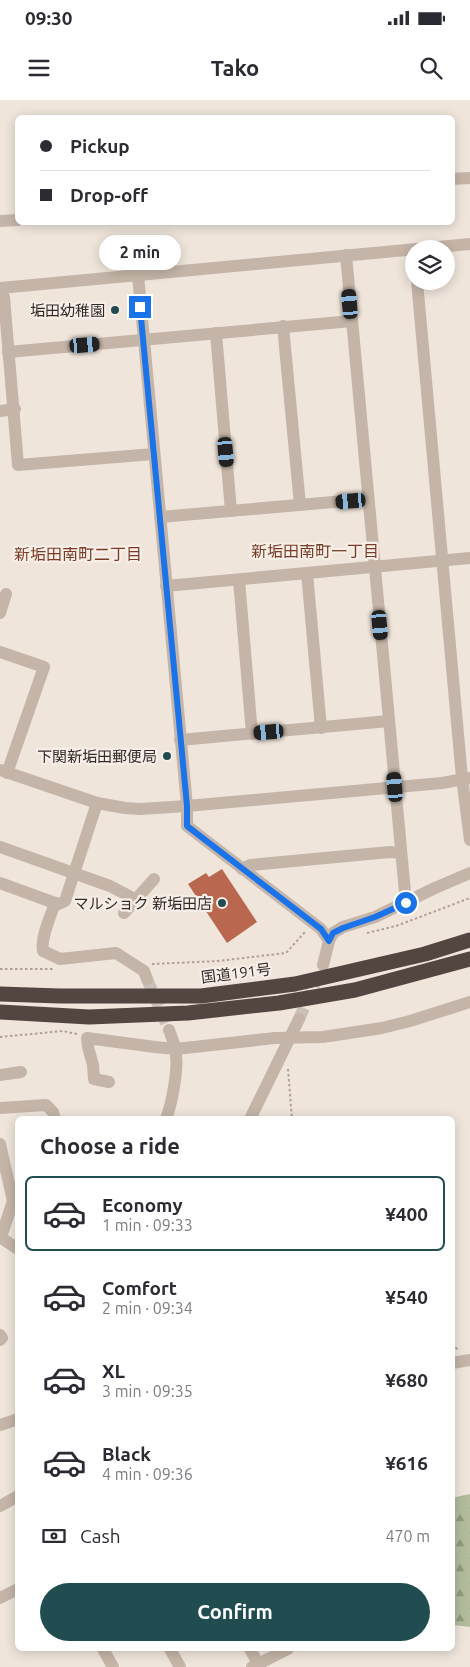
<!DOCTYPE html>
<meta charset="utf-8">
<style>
:root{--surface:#fff;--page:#f7f7f7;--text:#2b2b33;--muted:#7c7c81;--line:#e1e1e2;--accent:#224d50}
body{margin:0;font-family:Ubuntu,"Noto Sans JP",sans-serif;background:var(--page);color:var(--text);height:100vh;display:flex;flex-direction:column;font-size:19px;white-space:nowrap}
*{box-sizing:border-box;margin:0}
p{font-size:16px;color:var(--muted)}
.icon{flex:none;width:28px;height:28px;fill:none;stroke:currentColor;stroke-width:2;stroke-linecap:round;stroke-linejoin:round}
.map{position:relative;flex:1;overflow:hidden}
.drawer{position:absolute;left:15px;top:1016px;width:440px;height:535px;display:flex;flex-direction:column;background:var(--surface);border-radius:8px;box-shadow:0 2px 12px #0003}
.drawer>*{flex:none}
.guide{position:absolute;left:15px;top:15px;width:440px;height:110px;border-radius:8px;box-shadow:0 2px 12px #0003;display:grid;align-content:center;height:110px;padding:0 25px;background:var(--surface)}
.fabs{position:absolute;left:405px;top:140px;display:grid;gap:10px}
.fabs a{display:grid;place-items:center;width:50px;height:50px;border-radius:50%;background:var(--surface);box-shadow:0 2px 12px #0003;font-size:25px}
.end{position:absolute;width:22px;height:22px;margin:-11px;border:6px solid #1a73e8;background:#fff;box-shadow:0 0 0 2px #fff}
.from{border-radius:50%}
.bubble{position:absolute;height:35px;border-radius:18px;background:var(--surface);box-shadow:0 2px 12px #0003;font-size:16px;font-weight:700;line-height:35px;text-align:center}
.car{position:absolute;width:15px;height:30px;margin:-15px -8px;border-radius:6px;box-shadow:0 0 4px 1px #0007;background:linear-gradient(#222 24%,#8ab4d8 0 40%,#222 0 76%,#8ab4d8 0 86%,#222 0)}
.guide b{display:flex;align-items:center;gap:18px;height:48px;font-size:19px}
.guide b+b{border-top:1px solid var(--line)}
.guide i{width:12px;height:12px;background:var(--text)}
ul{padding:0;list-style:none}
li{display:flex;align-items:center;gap:15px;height:75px;margin:0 10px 8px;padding:0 15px;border:2px solid transparent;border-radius:8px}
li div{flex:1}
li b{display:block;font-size:19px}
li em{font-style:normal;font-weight:700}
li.current{border-color:var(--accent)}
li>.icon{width:45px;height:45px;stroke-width:1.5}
h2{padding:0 25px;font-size:22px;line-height:60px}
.pay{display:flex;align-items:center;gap:12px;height:55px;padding:0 25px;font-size:19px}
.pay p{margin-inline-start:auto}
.cta{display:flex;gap:10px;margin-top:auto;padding:10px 25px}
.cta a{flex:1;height:58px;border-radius:30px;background:var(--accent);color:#fff;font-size:20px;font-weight:700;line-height:58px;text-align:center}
.status{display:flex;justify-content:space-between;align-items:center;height:35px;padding:0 25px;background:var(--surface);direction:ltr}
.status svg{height:14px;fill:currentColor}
header{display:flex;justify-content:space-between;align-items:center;height:65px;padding:0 25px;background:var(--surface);font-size:22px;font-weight:700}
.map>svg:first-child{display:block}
.forest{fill:url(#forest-firs)}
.building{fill:#b9684f}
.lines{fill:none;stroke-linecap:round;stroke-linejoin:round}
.minor-tunnel{stroke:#c9c0b7;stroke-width:12;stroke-dasharray:12 6;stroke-linecap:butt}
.path{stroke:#b19f93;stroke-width:2;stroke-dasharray:2.5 2.5;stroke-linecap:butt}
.minor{stroke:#c5b5a8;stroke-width:12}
.highway{stroke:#534540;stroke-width:15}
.route{stroke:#1a73e8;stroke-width:6}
.poi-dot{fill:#224d50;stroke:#f7efe7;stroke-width:2}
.labels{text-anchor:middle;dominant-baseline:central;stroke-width:4.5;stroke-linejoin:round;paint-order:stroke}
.poi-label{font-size:15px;fill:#332b28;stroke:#f7efe7;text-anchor:end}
.street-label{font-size:15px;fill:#332b28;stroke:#f7efe7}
.neighbourhood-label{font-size:16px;fill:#793c29;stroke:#f7efe7}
</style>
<div class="status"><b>09:30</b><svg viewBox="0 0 49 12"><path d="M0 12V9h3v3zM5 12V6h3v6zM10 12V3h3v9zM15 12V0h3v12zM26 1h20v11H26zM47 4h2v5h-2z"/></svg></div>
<header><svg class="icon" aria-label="menu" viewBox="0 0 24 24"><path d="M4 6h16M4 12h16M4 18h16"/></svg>Tako<svg class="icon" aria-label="search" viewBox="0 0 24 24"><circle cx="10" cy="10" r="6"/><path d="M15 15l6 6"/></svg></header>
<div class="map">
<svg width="470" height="1567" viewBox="0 0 470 1567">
<defs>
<pattern id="forest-firs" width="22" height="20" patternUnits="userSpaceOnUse" patternTransform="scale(1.25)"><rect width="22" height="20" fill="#b2bc9d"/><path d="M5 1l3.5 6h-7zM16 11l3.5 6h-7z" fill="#919980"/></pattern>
</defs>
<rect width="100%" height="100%" fill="#efe5db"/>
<polygon class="forest" points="470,1394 470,1527 454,1525 453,1523 452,1398"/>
<polygon class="building" points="222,769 257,822 227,843 188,784 206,773 209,777"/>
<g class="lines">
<g class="minor-tunnel">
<polyline points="147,879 169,930"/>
<polyline points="299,919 320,872"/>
</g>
<g class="path">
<polyline points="367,833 396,826 470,798"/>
<polyline points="152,864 218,861 286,853 305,832"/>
<polyline points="0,869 53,869"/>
<polyline points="0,937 63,931 77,934"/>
<polyline points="288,969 292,1019"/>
<polyline points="452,1244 458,1250"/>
</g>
<g class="minor">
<polyline points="452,79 470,78"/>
<polyline points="0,121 18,120"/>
<polyline points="346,155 406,803"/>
<polyline points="138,175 187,706 187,726 321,829 329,841"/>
<polyline points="417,181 462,678 470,740"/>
<polyline points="0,188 470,144"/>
<polyline points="4,197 18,365 154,354"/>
<polyline points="283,226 300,405"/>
<polyline points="216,233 231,411"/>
<polyline points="8,252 352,221"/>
<polyline points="0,311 15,309"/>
<polyline points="160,417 368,399"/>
<polyline points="307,473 321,628"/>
<polyline points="239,480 252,634"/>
<polyline points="166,486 470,458"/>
<polyline points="0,513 6,494"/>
<polyline points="0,552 44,567 7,673"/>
<polyline points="180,640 389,621"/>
<polyline points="0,670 97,703 125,708 140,709 187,706 442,683 470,678"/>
<path d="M97 703 65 801 59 804 55 803C51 815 40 839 43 851L60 859 116 853 144 871 147 879"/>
<polyline points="0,747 110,786 135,799"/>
<polyline points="242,769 250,765 390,752 401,753"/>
<polyline points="0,783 55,803"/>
<polyline points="124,813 154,779"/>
<polyline points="323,865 329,841 333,833 343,827 375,817 435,788 470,773"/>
<polyline points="169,930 176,949"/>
<polyline points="0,975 21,972"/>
<polyline points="109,982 94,979 93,965 88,947 87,938 155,947 176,949 275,938 323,937 382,928 410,921 470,902"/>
<polyline points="0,1008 46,1005 53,1012 55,1019"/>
<path d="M166 1019C172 1003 178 971 176 955"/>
<polyline points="250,1019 299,919"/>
<polyline points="0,1044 13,1101 1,1137"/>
<polyline points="0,1137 18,1149"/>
<polyline points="0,1235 2,1238 0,1240"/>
<polyline points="452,1263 470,1260"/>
<polyline points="0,1325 18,1319"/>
<polyline points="0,1406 18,1396"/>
<polyline points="0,1498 18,1489"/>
<polyline points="103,1549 113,1567"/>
<polyline points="170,1549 180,1567"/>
<polyline points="250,1549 260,1567"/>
<polyline points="252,1567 288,1549"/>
</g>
<g class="highway">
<polyline points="0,894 60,896 201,896 295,884 425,854 470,840"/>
<polyline points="0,912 89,917 188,913 279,903 355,890 470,859"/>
</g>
</g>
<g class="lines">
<polyline class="route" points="140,207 187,706 187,726 321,829 329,841 333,833 343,828 375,817 406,803"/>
</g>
<g class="poi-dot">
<circle cx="115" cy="210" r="5"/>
<circle cx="167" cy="656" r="5"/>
<circle cx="222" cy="803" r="5"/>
</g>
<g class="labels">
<g class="poi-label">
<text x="105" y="210">垢田幼稚園</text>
<text x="157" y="656">下関新垢田郵便局</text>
<text x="212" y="803">マルショク 新垢田店</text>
</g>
<g class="street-label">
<text transform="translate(236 873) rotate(-7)">国道191号</text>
</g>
<g class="neighbourhood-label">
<text x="315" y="451">新垢田南町一丁目</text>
<text x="78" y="454">新垢田南町二丁目</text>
</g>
</g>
</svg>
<div class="fabs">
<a><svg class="icon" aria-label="layers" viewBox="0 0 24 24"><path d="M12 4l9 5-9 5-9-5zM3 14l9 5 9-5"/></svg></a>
</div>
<i class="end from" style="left:406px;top:803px"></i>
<i class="end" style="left:140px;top:207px"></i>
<div class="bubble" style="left:99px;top:135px;width:82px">2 min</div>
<i class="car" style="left:350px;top:204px;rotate:355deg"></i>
<i class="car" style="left:85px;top:245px;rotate:85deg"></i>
<i class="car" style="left:226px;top:352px;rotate:175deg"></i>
<i class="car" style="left:351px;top:401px;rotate:265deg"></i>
<i class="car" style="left:380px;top:525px;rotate:175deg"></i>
<i class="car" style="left:269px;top:632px;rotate:265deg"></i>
<i class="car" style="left:395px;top:687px;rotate:355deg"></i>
<div class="guide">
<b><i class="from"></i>Pickup</b>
<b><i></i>Drop-off</b>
</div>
<section class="drawer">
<h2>Choose a ride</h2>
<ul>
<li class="current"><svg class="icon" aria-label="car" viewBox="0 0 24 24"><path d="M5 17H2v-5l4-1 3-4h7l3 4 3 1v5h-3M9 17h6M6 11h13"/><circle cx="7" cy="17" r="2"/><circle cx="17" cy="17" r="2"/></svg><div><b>Economy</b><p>1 min · 09:33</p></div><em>¥400</em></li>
<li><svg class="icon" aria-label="car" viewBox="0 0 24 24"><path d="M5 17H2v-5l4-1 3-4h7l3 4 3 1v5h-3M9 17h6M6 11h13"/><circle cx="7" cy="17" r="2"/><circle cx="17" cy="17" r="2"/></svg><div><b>Comfort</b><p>2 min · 09:34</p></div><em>¥540</em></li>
<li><svg class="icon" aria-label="car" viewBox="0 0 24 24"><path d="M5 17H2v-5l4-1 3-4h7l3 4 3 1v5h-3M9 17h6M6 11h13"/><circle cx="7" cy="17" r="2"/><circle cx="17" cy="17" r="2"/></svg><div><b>XL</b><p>3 min · 09:35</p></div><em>¥680</em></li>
<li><svg class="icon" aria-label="car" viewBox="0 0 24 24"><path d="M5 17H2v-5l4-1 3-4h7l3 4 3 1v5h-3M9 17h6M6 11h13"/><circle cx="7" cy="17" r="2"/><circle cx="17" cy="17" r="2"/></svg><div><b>Black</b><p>4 min · 09:36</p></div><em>¥616</em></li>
</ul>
<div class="pay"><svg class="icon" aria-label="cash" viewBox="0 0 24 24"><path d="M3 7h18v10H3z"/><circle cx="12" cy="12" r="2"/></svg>Cash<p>470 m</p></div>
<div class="cta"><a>Confirm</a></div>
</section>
</div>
